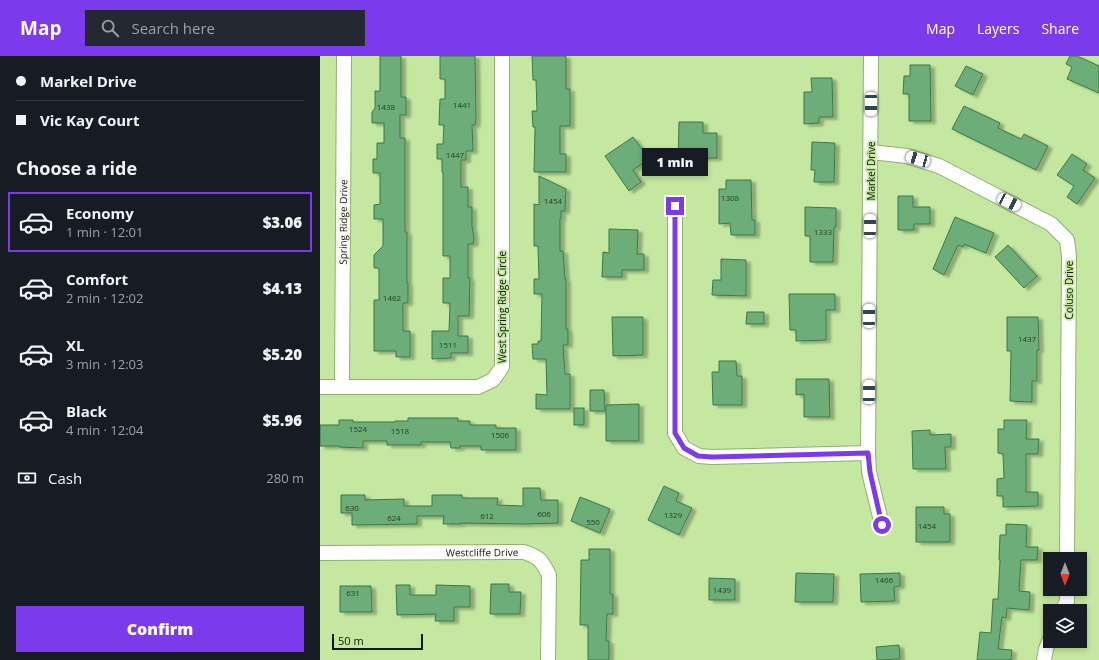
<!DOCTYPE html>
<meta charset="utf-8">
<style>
:root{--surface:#171b24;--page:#242831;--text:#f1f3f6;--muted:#9ea1a6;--line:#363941;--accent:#7c3aed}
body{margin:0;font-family:"Open Sans",sans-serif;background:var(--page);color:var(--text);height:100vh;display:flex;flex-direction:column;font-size:15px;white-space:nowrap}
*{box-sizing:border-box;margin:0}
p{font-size:13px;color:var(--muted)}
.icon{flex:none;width:22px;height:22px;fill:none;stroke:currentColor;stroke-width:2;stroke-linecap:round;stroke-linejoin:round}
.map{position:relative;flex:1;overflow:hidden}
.sheet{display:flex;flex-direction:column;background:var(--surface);width:320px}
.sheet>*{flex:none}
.hud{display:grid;align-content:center;height:88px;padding:0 16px;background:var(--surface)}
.needle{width:26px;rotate:180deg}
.tools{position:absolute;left:723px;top:496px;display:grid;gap:8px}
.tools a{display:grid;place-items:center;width:44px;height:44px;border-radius:0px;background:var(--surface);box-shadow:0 2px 6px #0003;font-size:20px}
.scale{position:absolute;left:12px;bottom:10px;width:91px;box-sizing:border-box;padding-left:4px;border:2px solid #0e1a01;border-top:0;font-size:11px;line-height:14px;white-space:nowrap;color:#0e1a01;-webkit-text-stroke:3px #c5e8a0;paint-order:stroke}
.end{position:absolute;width:18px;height:18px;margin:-9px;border:5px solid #7c3aed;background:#fff;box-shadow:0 0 0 2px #fff}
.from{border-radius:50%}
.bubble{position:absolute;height:28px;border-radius:0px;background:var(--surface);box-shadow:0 2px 6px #0003;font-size:13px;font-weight:800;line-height:28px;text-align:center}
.car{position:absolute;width:12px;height:24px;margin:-12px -6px;border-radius:5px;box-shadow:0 0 3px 1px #0007;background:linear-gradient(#fff 24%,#345 0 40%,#fff 0 76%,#345 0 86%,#fff 0)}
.hud b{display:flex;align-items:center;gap:14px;height:38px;font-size:15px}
.hud b+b{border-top:1px solid var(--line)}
.hud i{width:10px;height:10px;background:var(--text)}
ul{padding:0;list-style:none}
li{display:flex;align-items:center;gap:12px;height:60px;margin:0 8px 6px;padding:0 8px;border:2px solid transparent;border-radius:0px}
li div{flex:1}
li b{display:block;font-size:15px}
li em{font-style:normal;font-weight:800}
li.on{border-color:var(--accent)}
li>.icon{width:36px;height:36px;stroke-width:1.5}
h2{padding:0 16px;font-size:18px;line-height:48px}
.pay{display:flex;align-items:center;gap:10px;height:44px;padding:0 16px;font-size:15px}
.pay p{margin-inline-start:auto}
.primary-button{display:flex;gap:8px;margin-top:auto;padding:8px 16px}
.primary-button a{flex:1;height:46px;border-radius:0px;background:var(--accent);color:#fff;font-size:16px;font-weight:800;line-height:46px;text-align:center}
header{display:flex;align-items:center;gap:24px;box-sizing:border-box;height:56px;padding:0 20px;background:var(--accent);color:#fff}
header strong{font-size:19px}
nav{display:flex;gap:22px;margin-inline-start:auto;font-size:14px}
.search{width:280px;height:36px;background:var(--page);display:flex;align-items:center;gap:10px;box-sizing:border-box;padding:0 14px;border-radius:0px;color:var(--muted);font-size:15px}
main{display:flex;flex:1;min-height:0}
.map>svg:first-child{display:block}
.building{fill:#6dad79;stroke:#3a7948;filter:url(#shadow)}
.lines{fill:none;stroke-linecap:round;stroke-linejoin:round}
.minor-casing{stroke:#90b16c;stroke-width:16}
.minor{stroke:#fff;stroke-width:14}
.route{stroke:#7c3aed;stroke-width:5}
.labels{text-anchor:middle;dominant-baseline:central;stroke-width:3.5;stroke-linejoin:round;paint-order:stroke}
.number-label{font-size:8px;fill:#263f1f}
.street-label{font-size:10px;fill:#0e1a01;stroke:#c5e8a0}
</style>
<header>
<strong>Map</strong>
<div class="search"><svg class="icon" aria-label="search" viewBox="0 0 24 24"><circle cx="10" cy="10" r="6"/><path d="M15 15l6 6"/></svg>Search here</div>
<nav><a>Map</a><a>Layers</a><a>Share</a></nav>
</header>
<main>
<section class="sheet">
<div class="hud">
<b><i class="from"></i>Markel Drive</b>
<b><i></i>Vic Kay Court</b>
</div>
<h2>Choose a ride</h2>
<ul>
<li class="on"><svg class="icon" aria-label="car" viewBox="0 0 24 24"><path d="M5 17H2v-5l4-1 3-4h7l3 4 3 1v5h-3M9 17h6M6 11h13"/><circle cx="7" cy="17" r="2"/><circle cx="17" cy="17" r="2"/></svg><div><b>Economy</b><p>1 min · 12:01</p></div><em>$3.06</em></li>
<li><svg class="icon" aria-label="car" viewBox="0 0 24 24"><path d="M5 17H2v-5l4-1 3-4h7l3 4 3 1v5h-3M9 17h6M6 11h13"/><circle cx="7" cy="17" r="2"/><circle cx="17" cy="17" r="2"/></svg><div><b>Comfort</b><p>2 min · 12:02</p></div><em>$4.13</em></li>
<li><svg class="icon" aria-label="car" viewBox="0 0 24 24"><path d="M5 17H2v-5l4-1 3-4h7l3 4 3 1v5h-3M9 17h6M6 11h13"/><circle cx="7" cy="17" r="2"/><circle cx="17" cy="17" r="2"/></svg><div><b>XL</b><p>3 min · 12:03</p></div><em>$5.20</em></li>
<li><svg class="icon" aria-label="car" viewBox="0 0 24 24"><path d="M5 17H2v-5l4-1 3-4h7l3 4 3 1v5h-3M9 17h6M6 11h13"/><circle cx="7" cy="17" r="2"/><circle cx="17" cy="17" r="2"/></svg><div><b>Black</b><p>4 min · 12:04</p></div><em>$5.96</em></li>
</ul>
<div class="pay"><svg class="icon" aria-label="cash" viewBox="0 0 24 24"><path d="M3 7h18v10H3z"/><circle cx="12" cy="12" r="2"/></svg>Cash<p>280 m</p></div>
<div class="primary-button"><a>Confirm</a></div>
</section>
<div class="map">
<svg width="779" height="604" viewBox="0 0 779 604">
<defs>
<filter id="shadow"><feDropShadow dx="4.5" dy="2.5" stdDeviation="1" flood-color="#0004"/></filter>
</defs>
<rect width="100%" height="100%" fill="#c5e8a0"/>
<g class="building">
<polygon points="60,0 81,0 81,41 86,41 86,59 80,59 80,82 85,82 85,176 87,176 87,227 88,227 88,247 83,247 83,275 90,275 90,301 76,301 76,295 54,295 54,244 59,244 59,212 54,212 54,199 63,190 63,163 54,163 54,149 60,148 60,117 53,117 53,103 57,103 57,87 64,87 64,67 52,67 52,56 55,52 55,35 60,35"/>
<polygon points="120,0 155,0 156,63 155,69 152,69 153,95 146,95 146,104 141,104 141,131 148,131 148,151 152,151 152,170 154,182 153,188 148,188 148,222 150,222 149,260 138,260 138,280 148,280 148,297 131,297 131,302 112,303 112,275 129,275 130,247 123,247 123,222 130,222 130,200 123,200 123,116 122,116 122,103 117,103 117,88 123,88 124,69 119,69 120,43 125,43 125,23 120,23"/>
<polygon points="212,0 246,0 246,33 250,33 250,70 240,70 240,98 246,98 246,116 214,116 215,71 213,71 212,55 217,55 216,24 213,24"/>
<polygon points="750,0 757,0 779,10 779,37 747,23 752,11 746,8"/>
<polygon points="590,9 610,9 611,65 589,65 589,38 583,38 584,20 590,20"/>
<polygon points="646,10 663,18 653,39 635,30"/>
<polygon points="491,22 512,22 513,61 499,61 499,67 484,68 484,36 492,36"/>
<polygon points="644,50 680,67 678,72 701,83 704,78 728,90 716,114 632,73"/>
<polygon points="359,66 383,66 383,77 397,77 397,102 379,102 379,107 358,107"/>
<polygon points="313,81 329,103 313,114 321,126 309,135 285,100"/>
<polygon points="492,86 515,87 514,126 494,126 495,114 491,114"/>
<polygon points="752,98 767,108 763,114 775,122 757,148 747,141 754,130 737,119"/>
<polygon points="219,120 246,133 245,155 241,155 241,163 240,163 240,195 243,195 245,223 246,223 246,273 248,273 248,289 243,289 245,318 250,318 250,353 216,353 216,338 227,339 226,303 213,303 212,288 218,288 218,285 221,285 222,238 214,238 214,223 219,223 218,190 214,190 214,148 219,149"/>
<polygon points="406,124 431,124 432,164 435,164 435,179 411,179 410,167 399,168 399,133 406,133"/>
<polygon points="578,140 593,140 593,151 610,151 610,168 594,168 594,174 578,174"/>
<polygon points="485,151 516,152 516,171 514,171 513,206 490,206 490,180 485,180"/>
<polygon points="635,161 674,177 666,197 644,188 643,191 638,189 624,219 613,213"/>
<polygon points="289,173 318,174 317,198 324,198 324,214 302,214 302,221 282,221 283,196 289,197"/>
<polygon points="688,189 717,220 704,232 675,201"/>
<polygon points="401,203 426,204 426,240 392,239 393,224 401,224"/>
<polygon points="469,238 515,238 515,254 506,254 506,284 476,285 476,274 470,274"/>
<polygon points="427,256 444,256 444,268 426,268"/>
<polygon points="292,261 323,261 323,299 293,300"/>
<polygon points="687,261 718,261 719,294 717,294 717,325 712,325 712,346 690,345 691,295 687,295"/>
<polygon points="399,305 416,305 417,320 422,320 422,349 393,349 392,316 399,316"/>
<polygon points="476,323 509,323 510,361 484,361 484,338 476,339"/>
<polygon points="270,334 284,334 285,355 270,355"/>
<polygon points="319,348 319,385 286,385 286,349"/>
<rect x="254" y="352" width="10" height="17"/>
<polygon points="88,362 138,362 138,365 150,365 150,369 176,369 176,372 196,372 196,394 161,394 161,390 140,390 140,392 131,392 130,386 101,386 101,389 67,389 67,385 43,385 43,392 19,391 19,390 0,390 0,369 19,369 19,364 33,364 33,366 75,366 75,365 88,365"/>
<polygon points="684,364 707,364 706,383 719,383 718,398 706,398 706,436 718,436 718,450 683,451 683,440 677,440 677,423 684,422 683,398 678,397 678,373 684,373"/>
<polygon points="610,374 610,379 631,378 631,391 625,391 626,413 593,413 592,375"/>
<polygon points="344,430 359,437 356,445 372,452 359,479 328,464"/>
<polygon points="203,432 220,432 221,444 238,444 238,467 204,468 141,467 141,468 123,468 124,460 97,460 97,468 32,469 32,457 21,457 21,439 45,439 45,444 84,443 84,450 112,450 112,439 142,439 142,442 178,442 177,449 203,450"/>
<polygon points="260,441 290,453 280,477 251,465"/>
<polygon points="596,451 624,451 624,458 630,458 630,486 596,486"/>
<polygon points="686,468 707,469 706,491 718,491 717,504 701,504 699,535 710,536 709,554 687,552 686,562 682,561 678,593 692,594 691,604 657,604 660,576 671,577 673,543 678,543 680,504 679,504 680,479 686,479"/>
<polygon points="269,493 290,493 290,538 293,538 293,558 287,558 286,585 289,585 289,604 268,604 268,569 260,569 261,504 269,504"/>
<polygon points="476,517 514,518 513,546 475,546"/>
<polygon points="580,517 580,530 574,531 575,545 541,546 540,518"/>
<polygon points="389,522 415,523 415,544 389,544"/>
<polygon points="171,528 189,528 189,536 201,536 200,558 170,558"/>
<polygon points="76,529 90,529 90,539 116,539 116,529 150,530 150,551 134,551 134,565 115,565 116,558 77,559"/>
<polygon points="20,530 51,530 52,556 20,556"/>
<polygon points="579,589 580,603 557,604 556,591"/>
</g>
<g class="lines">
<g class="minor-casing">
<g id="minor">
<polyline points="551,0 548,397 549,416 562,469"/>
<polyline points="551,96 587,100 619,110 731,168 747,184 749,200 747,503"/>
<polyline points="355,150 355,377 364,392 379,400 392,401 548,397"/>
<polyline points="0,331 158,331 173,324 182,311 182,0"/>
<path id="s1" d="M22 331 24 0"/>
<path id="s2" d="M0 497 204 496C221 502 221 504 229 519L228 604"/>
<polyline points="742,555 747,545 747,533"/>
<polyline points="724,604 726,593 730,583"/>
</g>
</g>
<use href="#minor" class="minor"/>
</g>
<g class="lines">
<polyline class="route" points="355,150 355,377 364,392 378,400 392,401 548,397 550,416 562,469"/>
</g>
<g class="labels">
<g class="number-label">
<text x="142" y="48">1441</text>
<text x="66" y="50">1438</text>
<text x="135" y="98">1447</text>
<text x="410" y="141">1308</text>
<text x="233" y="144">1454</text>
<text x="503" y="175">1333</text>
<text x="72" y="241">1462</text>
<text x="707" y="282">1437</text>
<text x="128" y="288">1511</text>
<text x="38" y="372">1524</text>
<text x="80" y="374">1518</text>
<text x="180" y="378">1506</text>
<text x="32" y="451">630</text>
<text x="224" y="457">606</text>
<text x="353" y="458">1329</text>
<text x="167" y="459">612</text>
<text x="74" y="461">624</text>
<text x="273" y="465">550</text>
<text x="607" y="469">1454</text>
<text x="564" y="523">1466</text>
<text x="402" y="533">1439</text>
<text x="33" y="536">631</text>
</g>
<g class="street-label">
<text transform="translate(551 115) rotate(-90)">Markel Drive</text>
<text stroke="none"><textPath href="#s1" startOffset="165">Spring Ridge Drive</textPath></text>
<text transform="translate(749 234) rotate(-90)">Coluso Drive</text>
<text transform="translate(182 251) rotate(-90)">West Spring Ridge Circle</text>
<text stroke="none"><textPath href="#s2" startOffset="162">Westcliffe Drive</textPath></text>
</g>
</g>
</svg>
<div class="tools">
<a><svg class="needle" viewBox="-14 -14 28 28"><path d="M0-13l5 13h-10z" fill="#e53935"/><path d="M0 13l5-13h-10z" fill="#9ea1a6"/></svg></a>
<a><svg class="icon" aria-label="layers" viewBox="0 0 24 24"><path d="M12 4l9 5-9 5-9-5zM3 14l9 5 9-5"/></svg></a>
</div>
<div class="scale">50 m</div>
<i class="end from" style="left:562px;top:469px"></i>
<i class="end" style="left:355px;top:150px"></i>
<div class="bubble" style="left:322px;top:92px;width:66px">1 min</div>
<i class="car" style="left:551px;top:48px;rotate:180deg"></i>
<i class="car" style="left:598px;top:103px;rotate:286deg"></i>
<i class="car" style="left:689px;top:146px;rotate:117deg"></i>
<i class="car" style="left:550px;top:170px;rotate:1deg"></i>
<i class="car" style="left:549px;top:260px;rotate:0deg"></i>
<i class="car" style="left:549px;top:336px;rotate:1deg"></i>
</div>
</main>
